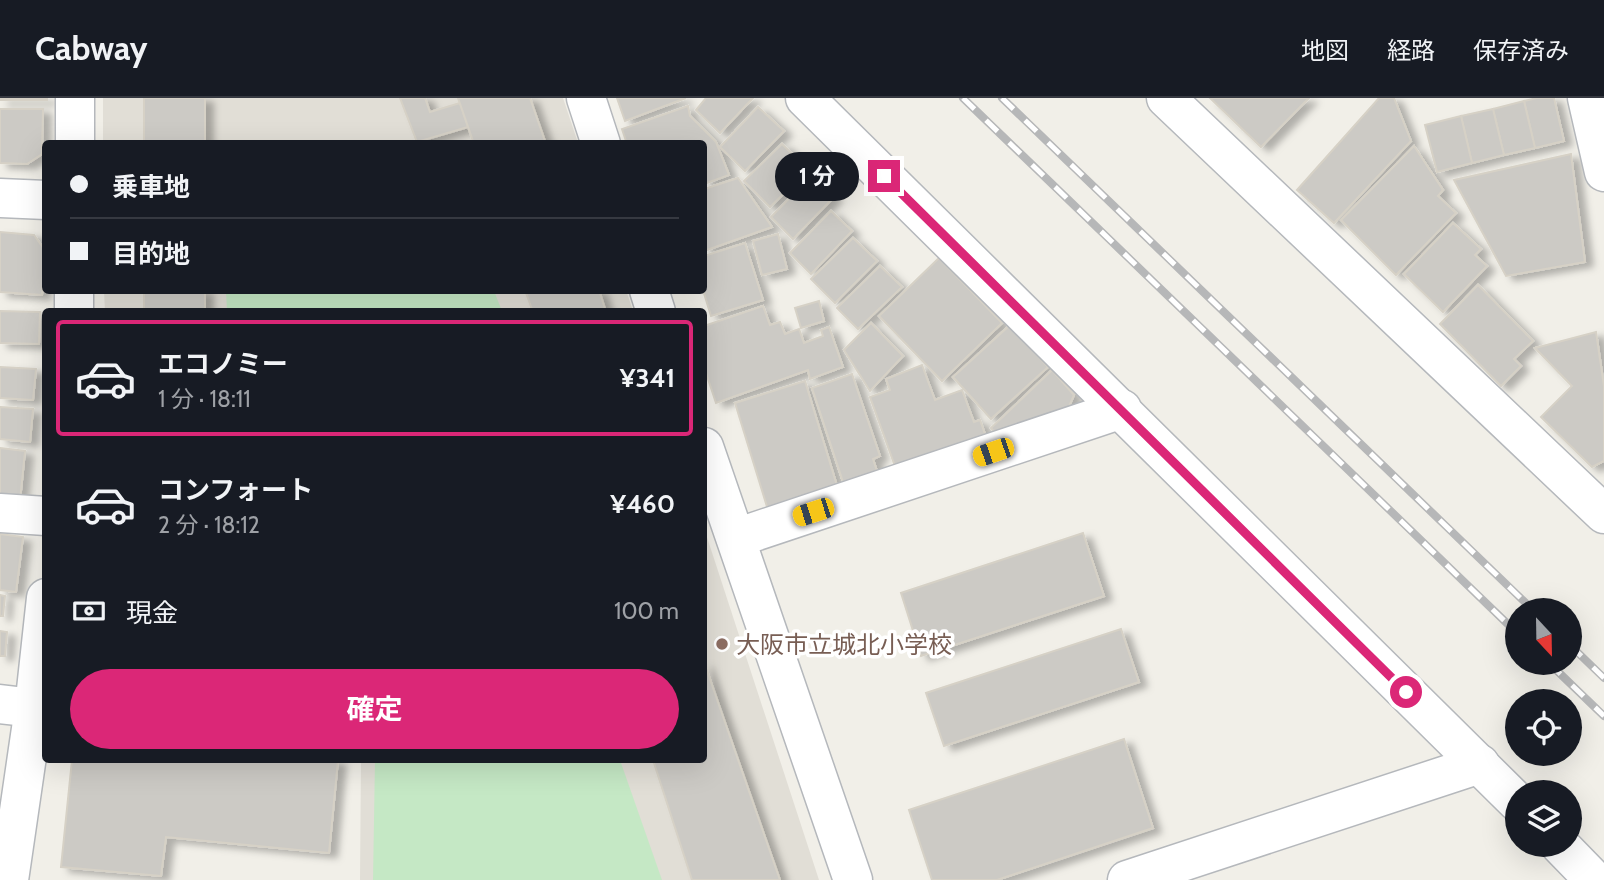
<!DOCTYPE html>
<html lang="ja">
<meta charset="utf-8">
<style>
:root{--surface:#171b24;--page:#20242c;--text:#f1f3f6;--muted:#9ea1a6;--line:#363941;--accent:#db2777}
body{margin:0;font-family:Cabin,"Noto Sans JP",sans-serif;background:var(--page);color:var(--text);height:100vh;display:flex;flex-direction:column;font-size:26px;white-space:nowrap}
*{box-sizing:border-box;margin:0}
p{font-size:23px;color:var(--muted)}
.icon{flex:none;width:38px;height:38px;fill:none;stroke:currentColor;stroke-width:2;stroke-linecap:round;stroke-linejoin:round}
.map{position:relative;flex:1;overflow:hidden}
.details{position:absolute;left:42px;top:210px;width:665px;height:455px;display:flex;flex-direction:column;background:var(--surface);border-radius:7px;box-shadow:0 7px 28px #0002}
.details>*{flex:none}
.top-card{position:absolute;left:42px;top:42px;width:665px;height:154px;border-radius:7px;box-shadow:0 7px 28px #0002;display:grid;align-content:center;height:154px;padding:0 28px;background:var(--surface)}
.needle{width:46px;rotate:158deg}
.fabs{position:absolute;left:1505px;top:500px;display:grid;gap:14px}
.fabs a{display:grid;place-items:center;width:77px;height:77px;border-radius:50%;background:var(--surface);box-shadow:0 7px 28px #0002;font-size:35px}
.end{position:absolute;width:32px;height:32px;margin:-16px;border:9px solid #db2777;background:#fff;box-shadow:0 0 0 4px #fff}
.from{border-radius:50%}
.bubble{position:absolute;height:49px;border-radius:24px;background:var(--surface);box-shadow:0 7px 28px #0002;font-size:23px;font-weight:700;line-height:49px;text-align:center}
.car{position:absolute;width:21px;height:42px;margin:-21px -10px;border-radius:9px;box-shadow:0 0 5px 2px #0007;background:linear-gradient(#f5c518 24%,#345 0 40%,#f5c518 0 76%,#345 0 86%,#f5c518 0)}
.top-card b{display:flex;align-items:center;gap:24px;height:66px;font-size:26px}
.top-card b+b{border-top:2px solid var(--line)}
.top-card i{width:18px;height:18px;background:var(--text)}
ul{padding:12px 0 0;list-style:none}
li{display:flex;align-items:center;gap:21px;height:116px;margin:0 14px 10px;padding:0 14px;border:4px solid transparent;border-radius:7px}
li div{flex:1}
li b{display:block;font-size:26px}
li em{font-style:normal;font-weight:700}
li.selected{border-color:var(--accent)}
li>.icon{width:63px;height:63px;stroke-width:1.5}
.pay{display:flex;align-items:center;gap:18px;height:77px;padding:0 28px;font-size:26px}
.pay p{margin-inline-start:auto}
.action{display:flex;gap:14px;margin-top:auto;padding:14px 28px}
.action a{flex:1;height:80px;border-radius:42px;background:var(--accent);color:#fff;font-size:28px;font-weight:700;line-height:80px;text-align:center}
header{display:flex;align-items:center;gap:42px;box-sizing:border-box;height:98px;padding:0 35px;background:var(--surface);border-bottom:2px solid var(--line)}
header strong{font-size:33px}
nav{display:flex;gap:38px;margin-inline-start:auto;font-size:24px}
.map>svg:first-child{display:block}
.education{fill:#e1ded6}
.green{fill:#c5e8c5}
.building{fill:#cccac5;stroke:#d6d1c6;stroke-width:2;filter:url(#shadow)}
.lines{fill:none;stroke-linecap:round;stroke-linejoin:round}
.minor-casing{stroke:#b5b8bc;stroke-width:41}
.tertiary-casing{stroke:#b5b8bc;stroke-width:41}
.minor{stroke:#fff;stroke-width:38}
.tertiary{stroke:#fff;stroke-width:38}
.rail-casing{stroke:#b6b7b8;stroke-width:8}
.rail{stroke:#fff;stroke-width:5;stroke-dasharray:16;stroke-linecap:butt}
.route{stroke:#db2777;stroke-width:9}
.education-dot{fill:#8d6e63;stroke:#fff;stroke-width:2.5}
.labels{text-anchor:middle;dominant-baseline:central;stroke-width:7;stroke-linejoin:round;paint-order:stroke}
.education-label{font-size:24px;fill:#785e54;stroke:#fff;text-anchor:start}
</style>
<header>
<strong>Cabway</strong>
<nav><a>地図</a><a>経路</a><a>保存済み</a></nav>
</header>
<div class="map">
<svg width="1604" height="782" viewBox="0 0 1604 782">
<defs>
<filter id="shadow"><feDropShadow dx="8" dy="4.5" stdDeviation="3.5" flood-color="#0004"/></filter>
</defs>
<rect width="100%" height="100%" fill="#f1efe8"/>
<g class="education">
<polygon points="103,0 563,0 578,45 103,45"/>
<polygon points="626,192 633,213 105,214 104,193"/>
<polygon points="704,430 819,782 360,782 361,662 704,662"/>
</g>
<g class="green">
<polygon points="226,193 494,193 502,213 227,213"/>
<polygon points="375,662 620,662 662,782 373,782"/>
</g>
<g class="building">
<rect x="0" y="0" width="47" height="2"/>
<rect x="144" y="0" width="61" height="46"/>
<polygon points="400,0 425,0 430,14 460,5 468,29 417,44"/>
<polygon points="458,0 530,0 546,46 474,46"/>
<polygon points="617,0 686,0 625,23"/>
<polygon points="706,0 753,0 720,35 696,12"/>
<polygon points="1210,0 1309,0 1261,49"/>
<polygon points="1379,0 1394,0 1411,43 1334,125 1297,92"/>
<polygon points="1537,0 1554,0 1564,43 1535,50 1524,3"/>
<polygon points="1524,3 1535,50 1504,57 1493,11"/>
<polygon points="688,8 690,18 716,44 729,77 704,86 704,46 627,46 622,31"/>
<polygon points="758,9 784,33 745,73 720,49"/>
<polygon points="0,11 43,11 42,56 27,66 0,65"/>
<polygon points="1493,11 1504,57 1472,65 1461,18"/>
<polygon points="1461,18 1472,65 1437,74 1425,27"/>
<polygon points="782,46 808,72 770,109 744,83"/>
<polygon points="1414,48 1443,92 1438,98 1456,115 1396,177 1341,122"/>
<polygon points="1571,56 1585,164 1506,178 1454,82"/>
<polygon points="812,77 834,99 793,141 771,119"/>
<polygon points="738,80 772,129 704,153 704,91"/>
<polygon points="831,113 852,133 811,176 790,155"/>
<polygon points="1453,125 1481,151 1475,157 1487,168 1443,214 1404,176"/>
<polygon points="0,134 34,137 46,154 42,197 0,194"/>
<polygon points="778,136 787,171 762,177 753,143"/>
<polygon points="853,140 877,163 835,205 811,181"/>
<polygon points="745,145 763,202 711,218 703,192 704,158"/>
<polygon points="939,160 1002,225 942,283 879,218"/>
<polygon points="880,168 902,189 858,231 837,210"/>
<polygon points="1478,187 1533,243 1514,261 1521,268 1501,288 1440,226"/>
<rect x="144" y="192" width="61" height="22"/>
<polygon points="525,192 599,192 606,214 533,214"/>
<polygon points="819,203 824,223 801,230 795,210"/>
<polygon points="763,208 770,227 780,224 785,236 799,231 804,245 823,238 821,232 829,229 843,269 810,281 808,272 716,305 704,269 704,228"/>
<polygon points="0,213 40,214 39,246 0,245"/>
<polygon points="871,225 903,258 870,293 844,252"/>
<polygon points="1010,227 1048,269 991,321 953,279"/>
<polygon points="1596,234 1604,288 1604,363 1592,369 1541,319 1572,288 1535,250"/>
<polygon points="922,267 935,302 962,292 974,324 980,322 986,339 896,371 870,299 890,292 886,281"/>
<polygon points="0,269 36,271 33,302 0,300"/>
<polygon points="1052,272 1074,297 1068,311 997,337 991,330"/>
<polygon points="852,276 880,358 873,361 878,376 844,387 812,290"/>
<polygon points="805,283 838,391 768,412 735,305"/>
<polygon points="0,309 33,311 30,344 0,341"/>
<polygon points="0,350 25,353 20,403 0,401"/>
<polygon points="1083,435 1104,498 921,558 901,495"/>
<polygon points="0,436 23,439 16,494 0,492"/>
<polygon points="0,497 5,498 3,518 0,518"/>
<polygon points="1121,531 1139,584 944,648 926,595"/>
<polygon points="0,533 7,534 5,558 0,558"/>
<polygon points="704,564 780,782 692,782 653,662 704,662"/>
<polygon points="1124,641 1153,730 997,782 932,782 909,712"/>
<polygon points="72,662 338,662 329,755 166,739 161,778 61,769"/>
</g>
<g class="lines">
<g class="minor-casing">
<g id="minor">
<polyline points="75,0 75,46"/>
<polyline points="586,0 601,46"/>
<polyline points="805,0 1517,704"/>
<polyline points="1166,0 1604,416"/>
<polyline points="0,100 46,102"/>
<polyline points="649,192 656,214"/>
<polyline points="74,214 74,192"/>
<polyline points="704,349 853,782"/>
<polyline points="0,415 46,418"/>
<polyline points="736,440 1122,311"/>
<polyline points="0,606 34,610"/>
<polyline points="1560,747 1594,782"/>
<polyline points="9,782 34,610 46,500"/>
<polyline points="1127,782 1480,666"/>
</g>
</g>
<g class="tertiary-casing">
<polyline id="tertiary" points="1587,0 1604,74"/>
</g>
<use href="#minor" class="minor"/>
<use href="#tertiary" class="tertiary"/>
<g class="rail-casing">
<g id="rail">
<polyline points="963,0 1517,535"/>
<polyline points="1002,0 1534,513"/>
<polyline points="1570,547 1604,580"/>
<polyline points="1549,565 1604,618"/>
</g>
</g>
<use href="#rail" class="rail"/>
</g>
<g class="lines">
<polyline class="route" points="884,78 1406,594"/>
</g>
<circle class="education-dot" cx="722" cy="546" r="7"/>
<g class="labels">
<g class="education-label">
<text x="736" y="546">大阪市立城北小学校</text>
</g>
</g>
</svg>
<div class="fabs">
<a><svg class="needle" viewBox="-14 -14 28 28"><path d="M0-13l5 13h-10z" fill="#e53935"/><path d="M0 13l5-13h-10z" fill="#9ea1a6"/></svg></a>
<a><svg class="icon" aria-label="locate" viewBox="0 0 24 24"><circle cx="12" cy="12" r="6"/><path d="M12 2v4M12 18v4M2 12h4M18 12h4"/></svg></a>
<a><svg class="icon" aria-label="layers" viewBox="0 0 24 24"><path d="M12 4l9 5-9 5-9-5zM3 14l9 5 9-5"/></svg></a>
</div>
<i class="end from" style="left:1406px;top:594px"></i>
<i class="end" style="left:884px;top:78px"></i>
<div class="bubble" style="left:775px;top:54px;width:84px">1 分</div>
<i class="car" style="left:993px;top:354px;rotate:251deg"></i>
<i class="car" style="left:813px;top:414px;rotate:252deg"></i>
<div class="top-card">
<b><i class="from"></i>乗車地</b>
<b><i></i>目的地</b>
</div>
<section class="details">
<ul>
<li class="selected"><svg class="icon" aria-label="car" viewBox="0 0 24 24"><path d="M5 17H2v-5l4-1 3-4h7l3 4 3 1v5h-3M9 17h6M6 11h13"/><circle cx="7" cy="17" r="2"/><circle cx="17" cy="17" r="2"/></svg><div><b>エコノミー</b><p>1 分 · 18:11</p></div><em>¥341</em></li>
<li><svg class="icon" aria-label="car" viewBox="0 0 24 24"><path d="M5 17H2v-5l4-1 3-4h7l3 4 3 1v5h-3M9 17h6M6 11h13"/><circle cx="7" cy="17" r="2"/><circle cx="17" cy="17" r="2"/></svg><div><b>コンフォート</b><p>2 分 · 18:12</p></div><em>¥460</em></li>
</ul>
<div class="pay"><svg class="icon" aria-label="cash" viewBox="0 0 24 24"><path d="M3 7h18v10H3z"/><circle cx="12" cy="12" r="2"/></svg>現金<p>100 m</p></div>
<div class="action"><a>確定</a></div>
</section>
</div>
